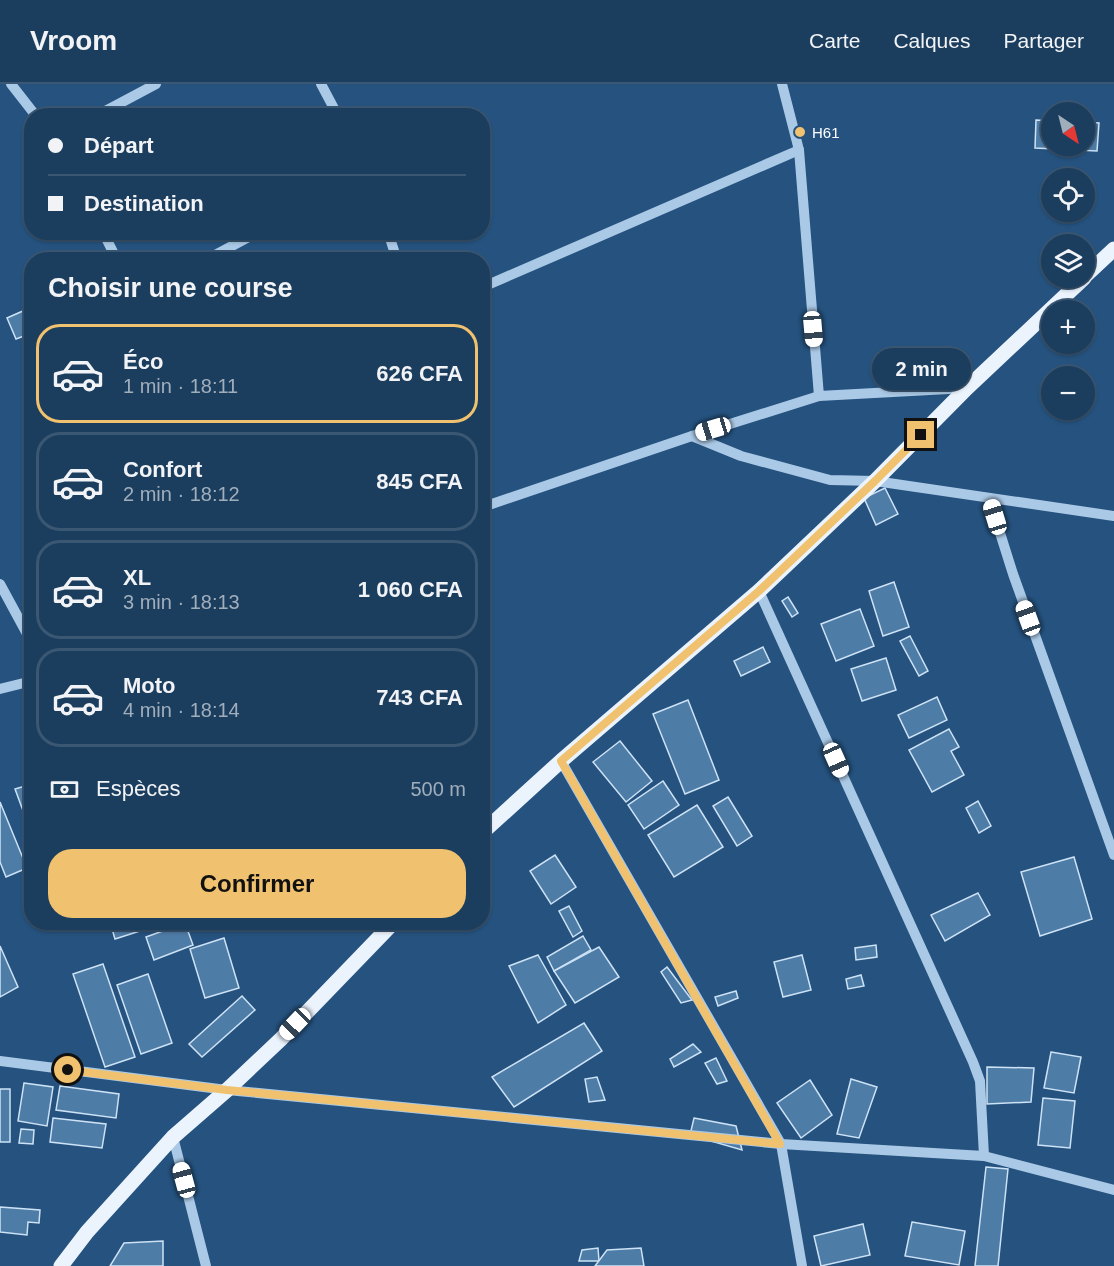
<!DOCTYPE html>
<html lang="fr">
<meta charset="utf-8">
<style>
:root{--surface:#1c3e5e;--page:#294967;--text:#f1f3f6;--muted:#a0aebc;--line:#3a5773;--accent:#f0c16e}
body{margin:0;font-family:Arial,sans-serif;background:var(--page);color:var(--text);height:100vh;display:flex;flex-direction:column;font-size:22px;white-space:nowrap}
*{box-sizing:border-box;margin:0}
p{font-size:20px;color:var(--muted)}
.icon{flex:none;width:33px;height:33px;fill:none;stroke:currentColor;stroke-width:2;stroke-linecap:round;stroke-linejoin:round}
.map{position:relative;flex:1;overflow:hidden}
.details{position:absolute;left:24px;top:168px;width:466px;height:678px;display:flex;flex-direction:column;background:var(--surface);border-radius:24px;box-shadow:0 2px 4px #0004,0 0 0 2px var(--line)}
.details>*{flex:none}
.hud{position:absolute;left:24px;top:24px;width:466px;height:132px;border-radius:24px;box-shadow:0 2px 4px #0004,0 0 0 2px var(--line);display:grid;align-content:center;height:132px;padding:0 24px;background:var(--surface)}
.needle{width:39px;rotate:145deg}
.tools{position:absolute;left:1041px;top:18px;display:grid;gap:12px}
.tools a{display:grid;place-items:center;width:54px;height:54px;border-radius:50%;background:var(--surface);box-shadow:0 2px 4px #0004,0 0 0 2px var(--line);font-size:30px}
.end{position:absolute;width:27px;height:27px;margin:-14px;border:8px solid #f0c16e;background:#111;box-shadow:0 0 0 3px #111}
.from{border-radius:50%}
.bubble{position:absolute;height:42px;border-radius:21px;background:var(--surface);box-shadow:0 2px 4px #0004,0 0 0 2px var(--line);font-size:20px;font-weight:700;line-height:42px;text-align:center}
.car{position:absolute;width:18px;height:36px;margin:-18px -9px;border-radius:8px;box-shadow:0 0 4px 2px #0007;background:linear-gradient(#fff 24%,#345 0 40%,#fff 0 76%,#345 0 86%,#fff 0)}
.hud b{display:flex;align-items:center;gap:21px;height:57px;font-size:22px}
.hud b+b{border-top:2px solid var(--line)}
.hud i{width:15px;height:15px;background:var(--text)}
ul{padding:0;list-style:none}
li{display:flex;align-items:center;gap:18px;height:99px;margin:0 12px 9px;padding:0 12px;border:3px solid var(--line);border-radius:24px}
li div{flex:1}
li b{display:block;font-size:22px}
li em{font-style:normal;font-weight:700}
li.current{border-color:var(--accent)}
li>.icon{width:54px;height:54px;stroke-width:1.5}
h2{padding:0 24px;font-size:27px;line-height:72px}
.pay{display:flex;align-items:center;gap:15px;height:66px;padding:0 24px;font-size:22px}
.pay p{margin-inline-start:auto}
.primary-button{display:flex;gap:12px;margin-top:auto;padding:12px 24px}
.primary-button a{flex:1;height:69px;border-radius:24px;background:var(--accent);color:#111;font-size:24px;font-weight:700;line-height:69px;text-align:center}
header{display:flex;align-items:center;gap:36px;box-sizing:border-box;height:84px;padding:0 30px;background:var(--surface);border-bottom:2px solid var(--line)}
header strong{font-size:28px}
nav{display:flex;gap:33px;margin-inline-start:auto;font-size:21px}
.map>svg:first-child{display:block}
.building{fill:#4d7ca7;stroke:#cde2f5;stroke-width:1.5}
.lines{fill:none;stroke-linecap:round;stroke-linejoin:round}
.minor{stroke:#aac9e6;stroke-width:10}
.major{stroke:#ebf3fd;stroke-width:15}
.route{stroke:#f0c16e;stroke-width:8}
.poi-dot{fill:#f0c16e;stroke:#25527e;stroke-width:2}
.labels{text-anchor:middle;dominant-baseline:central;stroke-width:4.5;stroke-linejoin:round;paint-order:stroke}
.poi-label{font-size:15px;fill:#fff;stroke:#25527e;text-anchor:start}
</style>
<header>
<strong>Vroom</strong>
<nav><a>Carte</a><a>Calques</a><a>Partager</a></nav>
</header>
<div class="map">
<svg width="1114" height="1182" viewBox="0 0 1114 1182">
<rect width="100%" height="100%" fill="#25527e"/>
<g class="building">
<polygon points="1036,36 1052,37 1052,62 1084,62 1084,38 1099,39 1097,67 1035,64"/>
<polygon points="32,223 32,249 16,255 7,234"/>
<polygon points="885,404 898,430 876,441 864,414"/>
<polygon points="894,498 909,543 883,552 869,507"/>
<polygon points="788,513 798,529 792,533 782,517"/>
<polygon points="860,525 874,562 836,577 821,540"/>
<polygon points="910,552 928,587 919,592 900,557"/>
<polygon points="763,563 770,578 741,592 734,577"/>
<polygon points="886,574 896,606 862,617 851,585"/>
<polygon points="937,613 947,636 909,654 898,631"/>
<polygon points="688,616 719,696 685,710 653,630"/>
<polygon points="949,645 959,663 951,667 964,691 932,708 909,666"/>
<polygon points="620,657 652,697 626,718 593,678"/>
<polygon points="663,697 679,721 644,745 628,721"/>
<polygon points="32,700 32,751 15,705"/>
<polygon points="728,713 752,752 737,762 713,722"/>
<polygon points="978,717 991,742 979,749 966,724"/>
<polygon points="0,718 27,784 6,793 0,778"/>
<polygon points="697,721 723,763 674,793 648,751"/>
<polygon points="555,771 576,803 551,820 530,787"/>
<polygon points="1074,773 1092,835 1040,852 1021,788"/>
<polygon points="978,809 990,831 945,857 931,831"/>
<polygon points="569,822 582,847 573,853 559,827"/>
<polygon points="110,838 168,838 115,855"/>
<polygon points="185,839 193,861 154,876 146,853"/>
<polygon points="583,852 591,866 554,887 547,873"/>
<polygon points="224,854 239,904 205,914 190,865"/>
<polygon points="876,861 877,873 856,876 855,864"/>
<polygon points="0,862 18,903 0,913"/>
<polygon points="599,863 619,893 575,919 554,887"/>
<polygon points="538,871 566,921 538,939 509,882"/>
<polygon points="802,871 811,906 783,913 774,878"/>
<polygon points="103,880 135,973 105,983 73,890"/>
<polygon points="667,883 692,916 681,919 661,888"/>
<polygon points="148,890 172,959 141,970 117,901"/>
<polygon points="861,891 864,902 848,905 846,895"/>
<polygon points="736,907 738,914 718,922 715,913"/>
<polygon points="242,912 255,926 202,973 189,960"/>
<polygon points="584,939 602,967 514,1023 492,993"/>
<polygon points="693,960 701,968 674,983 670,975"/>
<polygon points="1051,968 1081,973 1074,1009 1044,1004"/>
<polygon points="716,974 727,997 717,1000 705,979"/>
<polygon points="987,983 1034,984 1031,1018 987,1020"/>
<polygon points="597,993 605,1016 589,1018 585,995"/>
<polygon points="851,995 877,1003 859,1054 837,1050"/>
<polygon points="810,996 832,1031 801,1054 777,1019"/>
<polygon points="24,999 53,1003 47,1042 18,1037"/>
<polygon points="60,1002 119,1010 116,1034 56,1026"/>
<rect x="0" y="1005" width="10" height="53"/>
<polygon points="1043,1014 1075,1017 1070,1064 1038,1061"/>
<polygon points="53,1034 106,1040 102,1064 50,1058"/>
<polygon points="694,1034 736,1042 742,1066 690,1051"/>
<polygon points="21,1045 34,1046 33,1060 19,1059"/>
<polygon points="986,1083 1008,1085 998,1182 975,1182"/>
<polygon points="0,1123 40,1126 39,1139 28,1138 27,1151 0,1148"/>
<polygon points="912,1138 965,1147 959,1181 905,1172"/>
<polygon points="863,1140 870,1171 821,1182 814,1152"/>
<polygon points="163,1157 163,1182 110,1182 124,1159"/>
<polygon points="598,1164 599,1177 579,1177 582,1166"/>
<polygon points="641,1164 644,1182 595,1182 607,1166"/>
</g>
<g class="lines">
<g class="minor">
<polyline points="11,0 36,32"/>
<polyline points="321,0 338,32"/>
<polyline points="782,0 799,66 819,312"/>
<polyline points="96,32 156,0"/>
<polyline points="103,148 117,176"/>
<polyline points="388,148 397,176"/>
<polyline points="206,176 258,148"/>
<polyline points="483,203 799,66"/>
<polyline points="692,352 741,372 830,396 875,397 1114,432"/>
<polyline points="989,414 1013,490 1114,771"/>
<polyline points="483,423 692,352 819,312 967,304"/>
<polyline points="0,500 32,559"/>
<polyline points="759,507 973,978 980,997 984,1072"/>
<polyline points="0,605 32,597"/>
<polyline points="561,677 781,1060 802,1182"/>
<polyline points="0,977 227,1006 781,1060 984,1072 1114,1106"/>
<polyline points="173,1053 206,1182"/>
</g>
<g class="major">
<polyline points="1084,193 1114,165"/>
<polyline points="483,748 561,677 759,507 875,397 967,304 1084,194"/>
<polyline points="61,1182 87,1148 173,1053 227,1006 281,955 394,838"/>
</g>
</g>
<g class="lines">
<polyline class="route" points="68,986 227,1006 780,1060 561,677 759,507 875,397 921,351"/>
</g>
<circle class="poi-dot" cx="800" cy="48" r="6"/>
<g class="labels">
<g class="poi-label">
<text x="812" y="48">H61</text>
</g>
</g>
</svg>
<div class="tools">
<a><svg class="needle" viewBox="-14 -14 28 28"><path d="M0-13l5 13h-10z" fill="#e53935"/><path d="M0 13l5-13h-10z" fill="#a0aebc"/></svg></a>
<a><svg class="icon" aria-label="locate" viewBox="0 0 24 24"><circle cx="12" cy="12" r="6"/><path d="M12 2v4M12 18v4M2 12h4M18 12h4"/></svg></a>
<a><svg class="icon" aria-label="layers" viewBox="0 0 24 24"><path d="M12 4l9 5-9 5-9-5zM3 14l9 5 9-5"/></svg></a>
<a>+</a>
<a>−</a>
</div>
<i class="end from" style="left:68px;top:986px"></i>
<i class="end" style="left:921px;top:351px"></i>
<div class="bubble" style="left:872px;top:264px;width:99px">2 min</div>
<i class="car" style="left:813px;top:245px;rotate:175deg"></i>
<i class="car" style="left:713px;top:345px;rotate:253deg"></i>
<i class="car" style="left:995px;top:433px;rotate:343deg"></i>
<i class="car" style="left:1028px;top:534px;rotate:340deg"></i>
<i class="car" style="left:836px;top:676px;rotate:156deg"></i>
<i class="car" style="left:295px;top:940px;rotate:224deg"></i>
<i class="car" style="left:184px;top:1096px;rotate:345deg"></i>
<div class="hud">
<b><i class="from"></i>Départ</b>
<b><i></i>Destination</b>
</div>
<section class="details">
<h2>Choisir une course</h2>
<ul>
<li class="current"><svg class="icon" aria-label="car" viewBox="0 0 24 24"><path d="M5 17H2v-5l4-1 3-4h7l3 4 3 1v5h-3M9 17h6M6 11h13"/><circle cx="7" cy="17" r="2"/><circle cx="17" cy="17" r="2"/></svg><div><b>Éco</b><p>1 min · 18:11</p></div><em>626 CFA</em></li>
<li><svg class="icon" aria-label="car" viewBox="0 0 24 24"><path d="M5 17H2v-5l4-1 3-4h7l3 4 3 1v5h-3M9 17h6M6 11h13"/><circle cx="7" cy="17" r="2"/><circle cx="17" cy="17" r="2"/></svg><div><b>Confort</b><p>2 min · 18:12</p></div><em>845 CFA</em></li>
<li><svg class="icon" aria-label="car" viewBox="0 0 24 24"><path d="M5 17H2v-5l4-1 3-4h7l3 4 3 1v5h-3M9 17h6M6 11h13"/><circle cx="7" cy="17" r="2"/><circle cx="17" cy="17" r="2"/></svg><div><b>XL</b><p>3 min · 18:13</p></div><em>1 060 CFA</em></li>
<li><svg class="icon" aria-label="car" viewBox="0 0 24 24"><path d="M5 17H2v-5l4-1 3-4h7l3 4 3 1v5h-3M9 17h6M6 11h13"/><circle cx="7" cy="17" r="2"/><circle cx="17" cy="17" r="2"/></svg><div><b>Moto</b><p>4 min · 18:14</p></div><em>743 CFA</em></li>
</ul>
<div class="pay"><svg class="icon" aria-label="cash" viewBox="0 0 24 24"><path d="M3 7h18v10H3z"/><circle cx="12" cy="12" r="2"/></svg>Espèces<p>500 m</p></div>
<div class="primary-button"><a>Confirmer</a></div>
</section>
</div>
